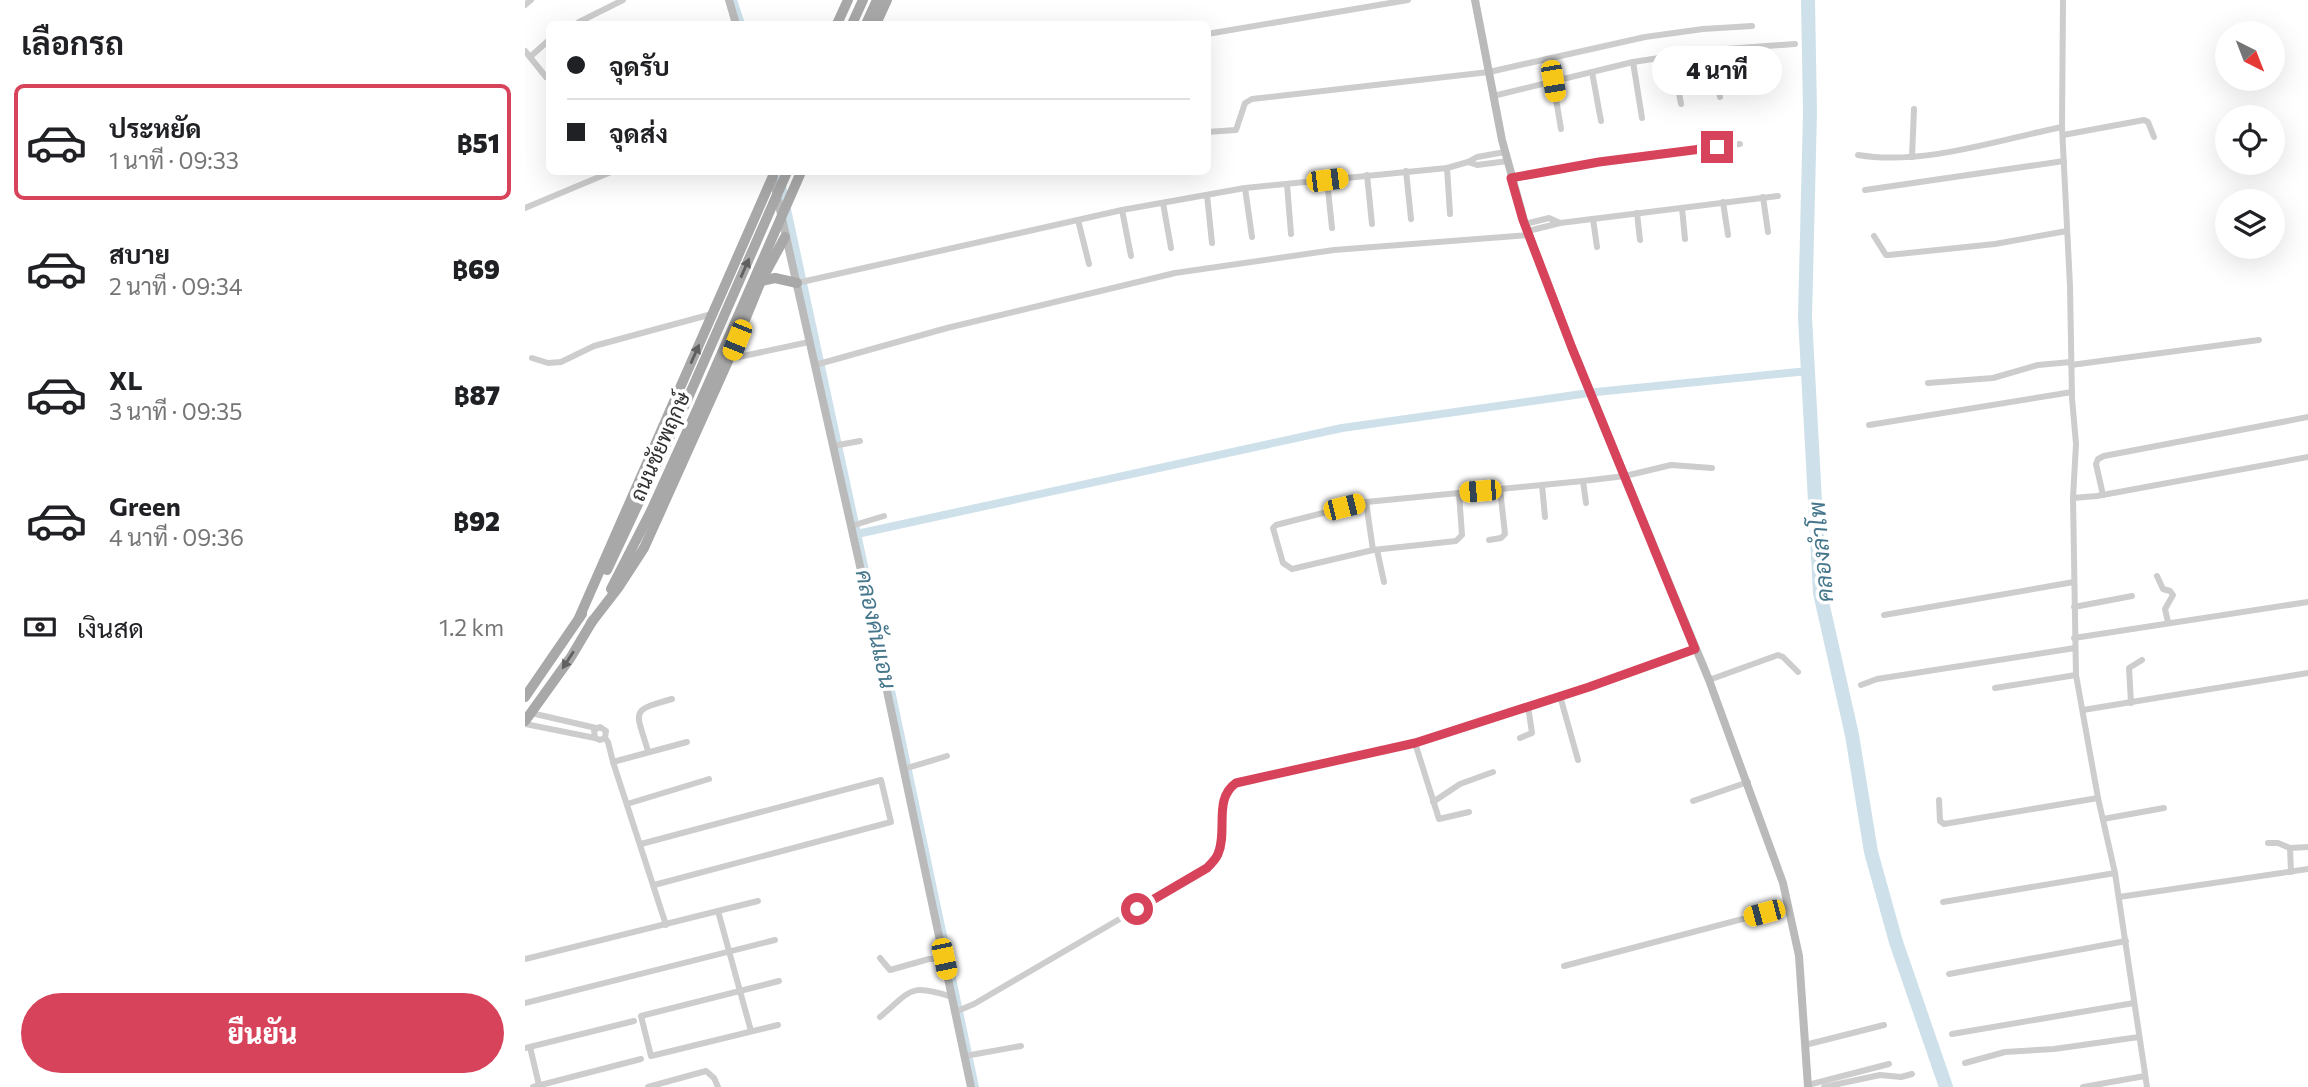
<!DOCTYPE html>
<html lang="th">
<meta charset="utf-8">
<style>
:root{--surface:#fff;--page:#f2f2f2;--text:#202124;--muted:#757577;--line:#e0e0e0;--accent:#d7435a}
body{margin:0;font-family:Commissioner,Sarabun,sans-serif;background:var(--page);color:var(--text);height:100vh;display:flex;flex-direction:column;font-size:26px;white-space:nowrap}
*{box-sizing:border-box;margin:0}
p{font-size:23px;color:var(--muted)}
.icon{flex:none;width:38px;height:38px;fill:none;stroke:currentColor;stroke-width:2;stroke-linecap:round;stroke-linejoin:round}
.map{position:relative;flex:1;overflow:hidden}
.side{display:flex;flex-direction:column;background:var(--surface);width:525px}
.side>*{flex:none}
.banner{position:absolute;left:21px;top:21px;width:665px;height:154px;border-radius:10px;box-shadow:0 7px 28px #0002;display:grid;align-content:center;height:154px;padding:0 21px;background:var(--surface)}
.needle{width:46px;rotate:138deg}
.tools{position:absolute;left:1690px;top:21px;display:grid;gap:14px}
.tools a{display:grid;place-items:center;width:70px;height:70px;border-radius:50%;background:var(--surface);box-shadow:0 7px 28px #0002;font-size:35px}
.end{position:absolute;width:32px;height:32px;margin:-16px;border:9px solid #d7435a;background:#fff;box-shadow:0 0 0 4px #fff}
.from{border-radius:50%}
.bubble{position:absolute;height:49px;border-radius:24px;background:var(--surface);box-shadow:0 7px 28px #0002;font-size:23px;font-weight:800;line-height:49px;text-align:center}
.car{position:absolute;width:21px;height:42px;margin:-21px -10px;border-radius:9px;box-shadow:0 0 5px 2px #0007;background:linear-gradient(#f5c518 24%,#345 0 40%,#f5c518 0 76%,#345 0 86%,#f5c518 0)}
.banner b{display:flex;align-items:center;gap:24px;height:66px;font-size:26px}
.banner b+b{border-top:2px solid var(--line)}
.banner i{width:18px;height:18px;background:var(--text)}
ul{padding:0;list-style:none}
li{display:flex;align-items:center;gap:21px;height:116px;margin:0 14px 10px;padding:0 7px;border:4px solid transparent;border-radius:10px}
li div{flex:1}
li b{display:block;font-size:26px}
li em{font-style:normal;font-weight:800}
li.active{border-color:var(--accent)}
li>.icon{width:63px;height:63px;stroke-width:1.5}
h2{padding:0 21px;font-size:32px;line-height:84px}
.pay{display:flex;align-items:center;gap:18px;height:77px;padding:0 21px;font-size:26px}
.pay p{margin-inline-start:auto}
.action{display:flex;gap:14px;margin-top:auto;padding:14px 21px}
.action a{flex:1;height:80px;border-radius:42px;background:var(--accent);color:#fff;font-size:28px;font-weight:800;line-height:80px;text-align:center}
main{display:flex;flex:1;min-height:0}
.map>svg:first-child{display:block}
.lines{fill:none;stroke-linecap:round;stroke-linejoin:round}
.canal{stroke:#cee1ea;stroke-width:8}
.river{stroke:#cee1ea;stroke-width:14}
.street{stroke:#cdcdcd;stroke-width:6}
.secondary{stroke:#bababa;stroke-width:8}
.primary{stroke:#a8a8a8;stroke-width:10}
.primary-bridge{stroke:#a8a8a8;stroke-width:10}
.oneway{fill:#606060}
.route{stroke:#d7435a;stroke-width:9}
.labels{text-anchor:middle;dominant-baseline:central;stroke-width:7;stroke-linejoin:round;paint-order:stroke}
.street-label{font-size:21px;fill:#303030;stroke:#fff}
.water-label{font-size:23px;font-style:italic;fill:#45768c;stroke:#fff}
</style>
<main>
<section class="side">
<h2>เลือกรถ</h2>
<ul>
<li class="active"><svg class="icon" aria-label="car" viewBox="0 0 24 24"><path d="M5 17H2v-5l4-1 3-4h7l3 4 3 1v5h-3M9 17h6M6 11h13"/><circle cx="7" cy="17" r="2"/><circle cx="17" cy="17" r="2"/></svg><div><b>ประหยัด</b><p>1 นาที · 09:33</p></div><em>฿51</em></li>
<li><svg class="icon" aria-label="car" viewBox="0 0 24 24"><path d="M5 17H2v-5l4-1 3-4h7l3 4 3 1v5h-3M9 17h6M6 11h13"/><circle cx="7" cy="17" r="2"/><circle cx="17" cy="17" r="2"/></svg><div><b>สบาย</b><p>2 นาที · 09:34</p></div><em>฿69</em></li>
<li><svg class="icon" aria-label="car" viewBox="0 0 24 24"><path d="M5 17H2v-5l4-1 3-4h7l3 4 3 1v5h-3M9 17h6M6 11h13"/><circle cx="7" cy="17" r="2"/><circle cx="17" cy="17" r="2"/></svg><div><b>XL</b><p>3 นาที · 09:35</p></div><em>฿87</em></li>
<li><svg class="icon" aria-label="car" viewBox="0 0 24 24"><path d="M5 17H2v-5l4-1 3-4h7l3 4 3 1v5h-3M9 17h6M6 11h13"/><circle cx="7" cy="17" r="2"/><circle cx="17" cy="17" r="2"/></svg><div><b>Green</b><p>4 นาที · 09:36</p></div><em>฿92</em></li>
</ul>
<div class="pay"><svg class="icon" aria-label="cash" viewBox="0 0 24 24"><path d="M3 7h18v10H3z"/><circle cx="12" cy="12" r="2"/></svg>เงินสด<p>1.2 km</p></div>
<div class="action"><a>ยืนยัน</a></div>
</section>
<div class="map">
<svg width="1783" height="1087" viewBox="0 0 1783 1087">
<rect width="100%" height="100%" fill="#fff"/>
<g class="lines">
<g class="canal">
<polyline points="208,0 216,24"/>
<polyline points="254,172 344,589"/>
<polyline points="332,534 817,428 1071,392 1283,371"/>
<polyline points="356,643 450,1087"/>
</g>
<polyline class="river" points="1283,0 1285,112 1280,317 1295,593 1327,735 1346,852 1371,942 1421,1087"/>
<g class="street">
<polyline points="1538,0 1537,127 1545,286 1547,398 1551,444 1548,498 1551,675 1573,798 1590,873 1622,1087"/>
<polyline points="0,5 6,0"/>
<polyline points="54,22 98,0"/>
<polyline points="682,34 883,0"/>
<polyline points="1238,47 1242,86"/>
<polyline points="1187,50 1195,97"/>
<polyline points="0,51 21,77"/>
<polyline points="1147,55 1156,104"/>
<polyline points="5,57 24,40"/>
<polyline points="1108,62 1117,118"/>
<polyline points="1067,72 1076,121"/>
<polyline points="1028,81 1036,129"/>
<polyline points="968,96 1108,62 1187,50 1270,44"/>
<polyline points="682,132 711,130 720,103 727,99 964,72 1120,37 1178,29 1227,26"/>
<polyline points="1538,135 1619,120 1623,122 1629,137"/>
<polyline points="980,152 952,157 943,162 952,165 983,161"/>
<path d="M1333 155C1398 166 1473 140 1537 127"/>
<polyline points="1387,157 1389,109"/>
<polyline points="922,168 925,214"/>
<polyline points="881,171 886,219"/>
<polyline points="842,175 847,224"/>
<polyline points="986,178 1074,162 1215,144"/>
<polyline points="802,180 807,228"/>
<polyline points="762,184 766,234"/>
<polyline points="720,188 727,237"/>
<polyline points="1340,190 1539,161"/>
<polyline points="682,195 687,243"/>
<polyline points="1238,197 1243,232"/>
<polyline points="1198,202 1203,235"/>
<polyline points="638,203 646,248"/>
<polyline points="0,208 86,172"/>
<polyline points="1157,208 1160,239"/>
<polyline points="597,210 606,256"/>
<polyline points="1112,213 1115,240"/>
<polyline points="1068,219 1072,247"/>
<polyline points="553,220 564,264"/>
<polyline points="1035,223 1253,196"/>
<polyline points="1000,224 1024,218 1035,223 1003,231"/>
<polyline points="1349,236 1361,255 1364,255 1470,244 1542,231"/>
<polyline points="272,283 597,210 720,188 922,168 943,162"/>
<polyline points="7,358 23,363 36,362 69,346 187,314"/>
<polyline points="204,359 284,342"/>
<polyline points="290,365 422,328 650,273 809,250 1004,235"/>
<polyline points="1546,365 1734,340"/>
<polyline points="1403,383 1468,378 1513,365 1546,362"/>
<polyline points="1344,425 1547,392"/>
<polyline points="308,446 335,441"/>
<polyline points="1058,481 1061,503"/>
<polyline points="1017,485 1020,517"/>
<polyline points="934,493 937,535 931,541 848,550 767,569 758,563 748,528 751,525 841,502 1058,481 1100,476 1146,465 1187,468"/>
<polyline points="1578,495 1571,464 1573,459 1579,456 1783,417"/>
<polyline points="1548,498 1572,496 1783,457"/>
<polyline points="841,502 848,550"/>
<polyline points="326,526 359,516"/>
<polyline points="964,540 976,538 980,534 975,489"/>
<polyline points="852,550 859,582"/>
<polyline points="1632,576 1638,589 1645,591 1648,595 1640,609 1643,622"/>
<polyline points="1549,607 1607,596"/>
<polyline points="1359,615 1549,582"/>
<polyline points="1549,638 1783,602"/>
<polyline points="1184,680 1253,655 1258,657 1273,672"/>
<polyline points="1336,685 1352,679 1550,648"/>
<polyline points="1470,688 1551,675"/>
<polyline points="1035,696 1053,760"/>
<polyline points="1606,703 1604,668 1617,660"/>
<polyline points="1558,710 1783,673"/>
<polyline points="6,713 71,728"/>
<polyline points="0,724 70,738"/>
<polyline points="80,738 75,740 70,738 69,730 75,727 81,731 80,738 83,742 88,762 141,925"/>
<polyline points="995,738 1007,733 1003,706"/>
<polyline points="890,743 914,819 944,812"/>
<path d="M123 751C111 710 104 711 147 699"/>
<polyline points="88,762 162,742"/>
<polyline points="379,769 422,756"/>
<polyline points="1414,800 1415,821 1419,824 1573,798"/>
<polyline points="1168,801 1223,782"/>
<polyline points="908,802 935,784 968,772"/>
<polyline points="102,804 184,779"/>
<polyline points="1578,819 1639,808"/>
<polyline points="1743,843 1753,843 1765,848"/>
<polyline points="116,844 356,780 366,822 129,885"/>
<polyline points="1766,872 1765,848 1783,847"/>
<polyline points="1594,897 1783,869"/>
<polyline points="1418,902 1590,873"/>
<polyline points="193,911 226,1031"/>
<polyline points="355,958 365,970 404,959 419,959"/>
<polyline points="0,959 233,901"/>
<polyline points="1039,966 1263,907"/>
<polyline points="1424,974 1601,941"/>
<polyline points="0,1003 250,940"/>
<path d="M430 1012 449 1004 682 868C708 842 685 801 711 783L890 743 1061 688 1170 649"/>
<path d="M355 1017C387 990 384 983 427 997"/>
<polyline points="253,1025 126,1056 116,1016 254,981"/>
<polyline points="1427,1034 1609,1003"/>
<polyline points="1280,1045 1359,1025"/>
<polyline points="5,1047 14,1085"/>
<polyline points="0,1048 109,1021"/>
<polyline points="440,1056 496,1046"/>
<polyline points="1440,1063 1480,1052 1529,1049 1614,1037"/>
<polyline points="1283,1085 1364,1064"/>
<polyline points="8,1087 116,1059"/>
<polyline points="123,1087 181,1071 189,1078 193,1087"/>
<polyline points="1299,1087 1355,1075 1376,1077 1387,1074"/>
<polyline points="1558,1087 1620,1076"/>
</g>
<g class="secondary">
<polyline points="204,0 211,24"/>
<polyline points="950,0 977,140 1000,224 1047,348 1184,680 1258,883 1274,956 1283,1087"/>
<polyline points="247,174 344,606 446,1087"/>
</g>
<g class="primary">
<polyline points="312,24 323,0"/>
<polyline points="327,24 338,0"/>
<polyline points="341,24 352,0"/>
<polyline points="351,24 362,0"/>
<polyline points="236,281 250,278 272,283"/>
<polyline points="82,570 163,398"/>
<polyline points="86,589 126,511 175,403"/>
<polyline points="54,618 248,176"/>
<polyline points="66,623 93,588 119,548 204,359 236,281 260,237"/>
<polyline points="0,697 57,614"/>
<polyline points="0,721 46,657 68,620"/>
</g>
<g class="primary-bridge">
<polyline points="163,398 262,172"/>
<polyline points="175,403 276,172"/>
</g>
</g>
<defs><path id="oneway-solid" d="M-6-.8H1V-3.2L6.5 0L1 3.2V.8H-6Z" transform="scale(1.75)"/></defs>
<g class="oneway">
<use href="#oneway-solid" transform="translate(220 268) rotate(-66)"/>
<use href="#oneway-solid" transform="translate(170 354) rotate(-66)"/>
<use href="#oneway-solid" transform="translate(43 660) rotate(123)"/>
</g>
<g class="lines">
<path class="route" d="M612 909 682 868C686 864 691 859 693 854 703 831 688 799 711 783L890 743 1064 687 1170 649 1047 348 998 220 986 178 1074 162 1192 147"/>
</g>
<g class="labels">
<g class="street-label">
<text transform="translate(134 446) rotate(-66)">ถนนชัยพฤกษ์</text>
</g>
<g class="water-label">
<text transform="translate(1295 552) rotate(-95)">คลองลำโพ</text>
<text transform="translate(352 629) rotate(78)">คลองคันแอน</text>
</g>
</g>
</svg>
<div class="tools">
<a><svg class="needle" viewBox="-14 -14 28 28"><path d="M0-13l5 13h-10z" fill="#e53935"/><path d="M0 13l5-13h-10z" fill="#757577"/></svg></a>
<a><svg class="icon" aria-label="locate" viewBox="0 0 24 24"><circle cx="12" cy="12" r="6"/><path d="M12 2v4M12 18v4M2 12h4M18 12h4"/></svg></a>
<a><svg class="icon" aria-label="layers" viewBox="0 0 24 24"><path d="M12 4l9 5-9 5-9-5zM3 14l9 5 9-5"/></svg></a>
</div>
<i class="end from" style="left:612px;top:909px"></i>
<i class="end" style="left:1192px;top:147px"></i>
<div class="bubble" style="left:1127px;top:46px;width:130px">4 นาที</div>
<i class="car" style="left:1028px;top:81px;rotate:170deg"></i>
<i class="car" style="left:802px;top:180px;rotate:83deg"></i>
<i class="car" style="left:212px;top:340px;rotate:202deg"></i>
<i class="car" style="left:955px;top:491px;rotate:265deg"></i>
<i class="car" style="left:819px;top:507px;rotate:76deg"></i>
<i class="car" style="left:1239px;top:913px;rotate:255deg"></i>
<i class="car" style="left:419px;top:959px;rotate:168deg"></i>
<div class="banner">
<b><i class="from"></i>จุดรับ</b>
<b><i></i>จุดส่ง</b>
</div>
</div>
</main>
